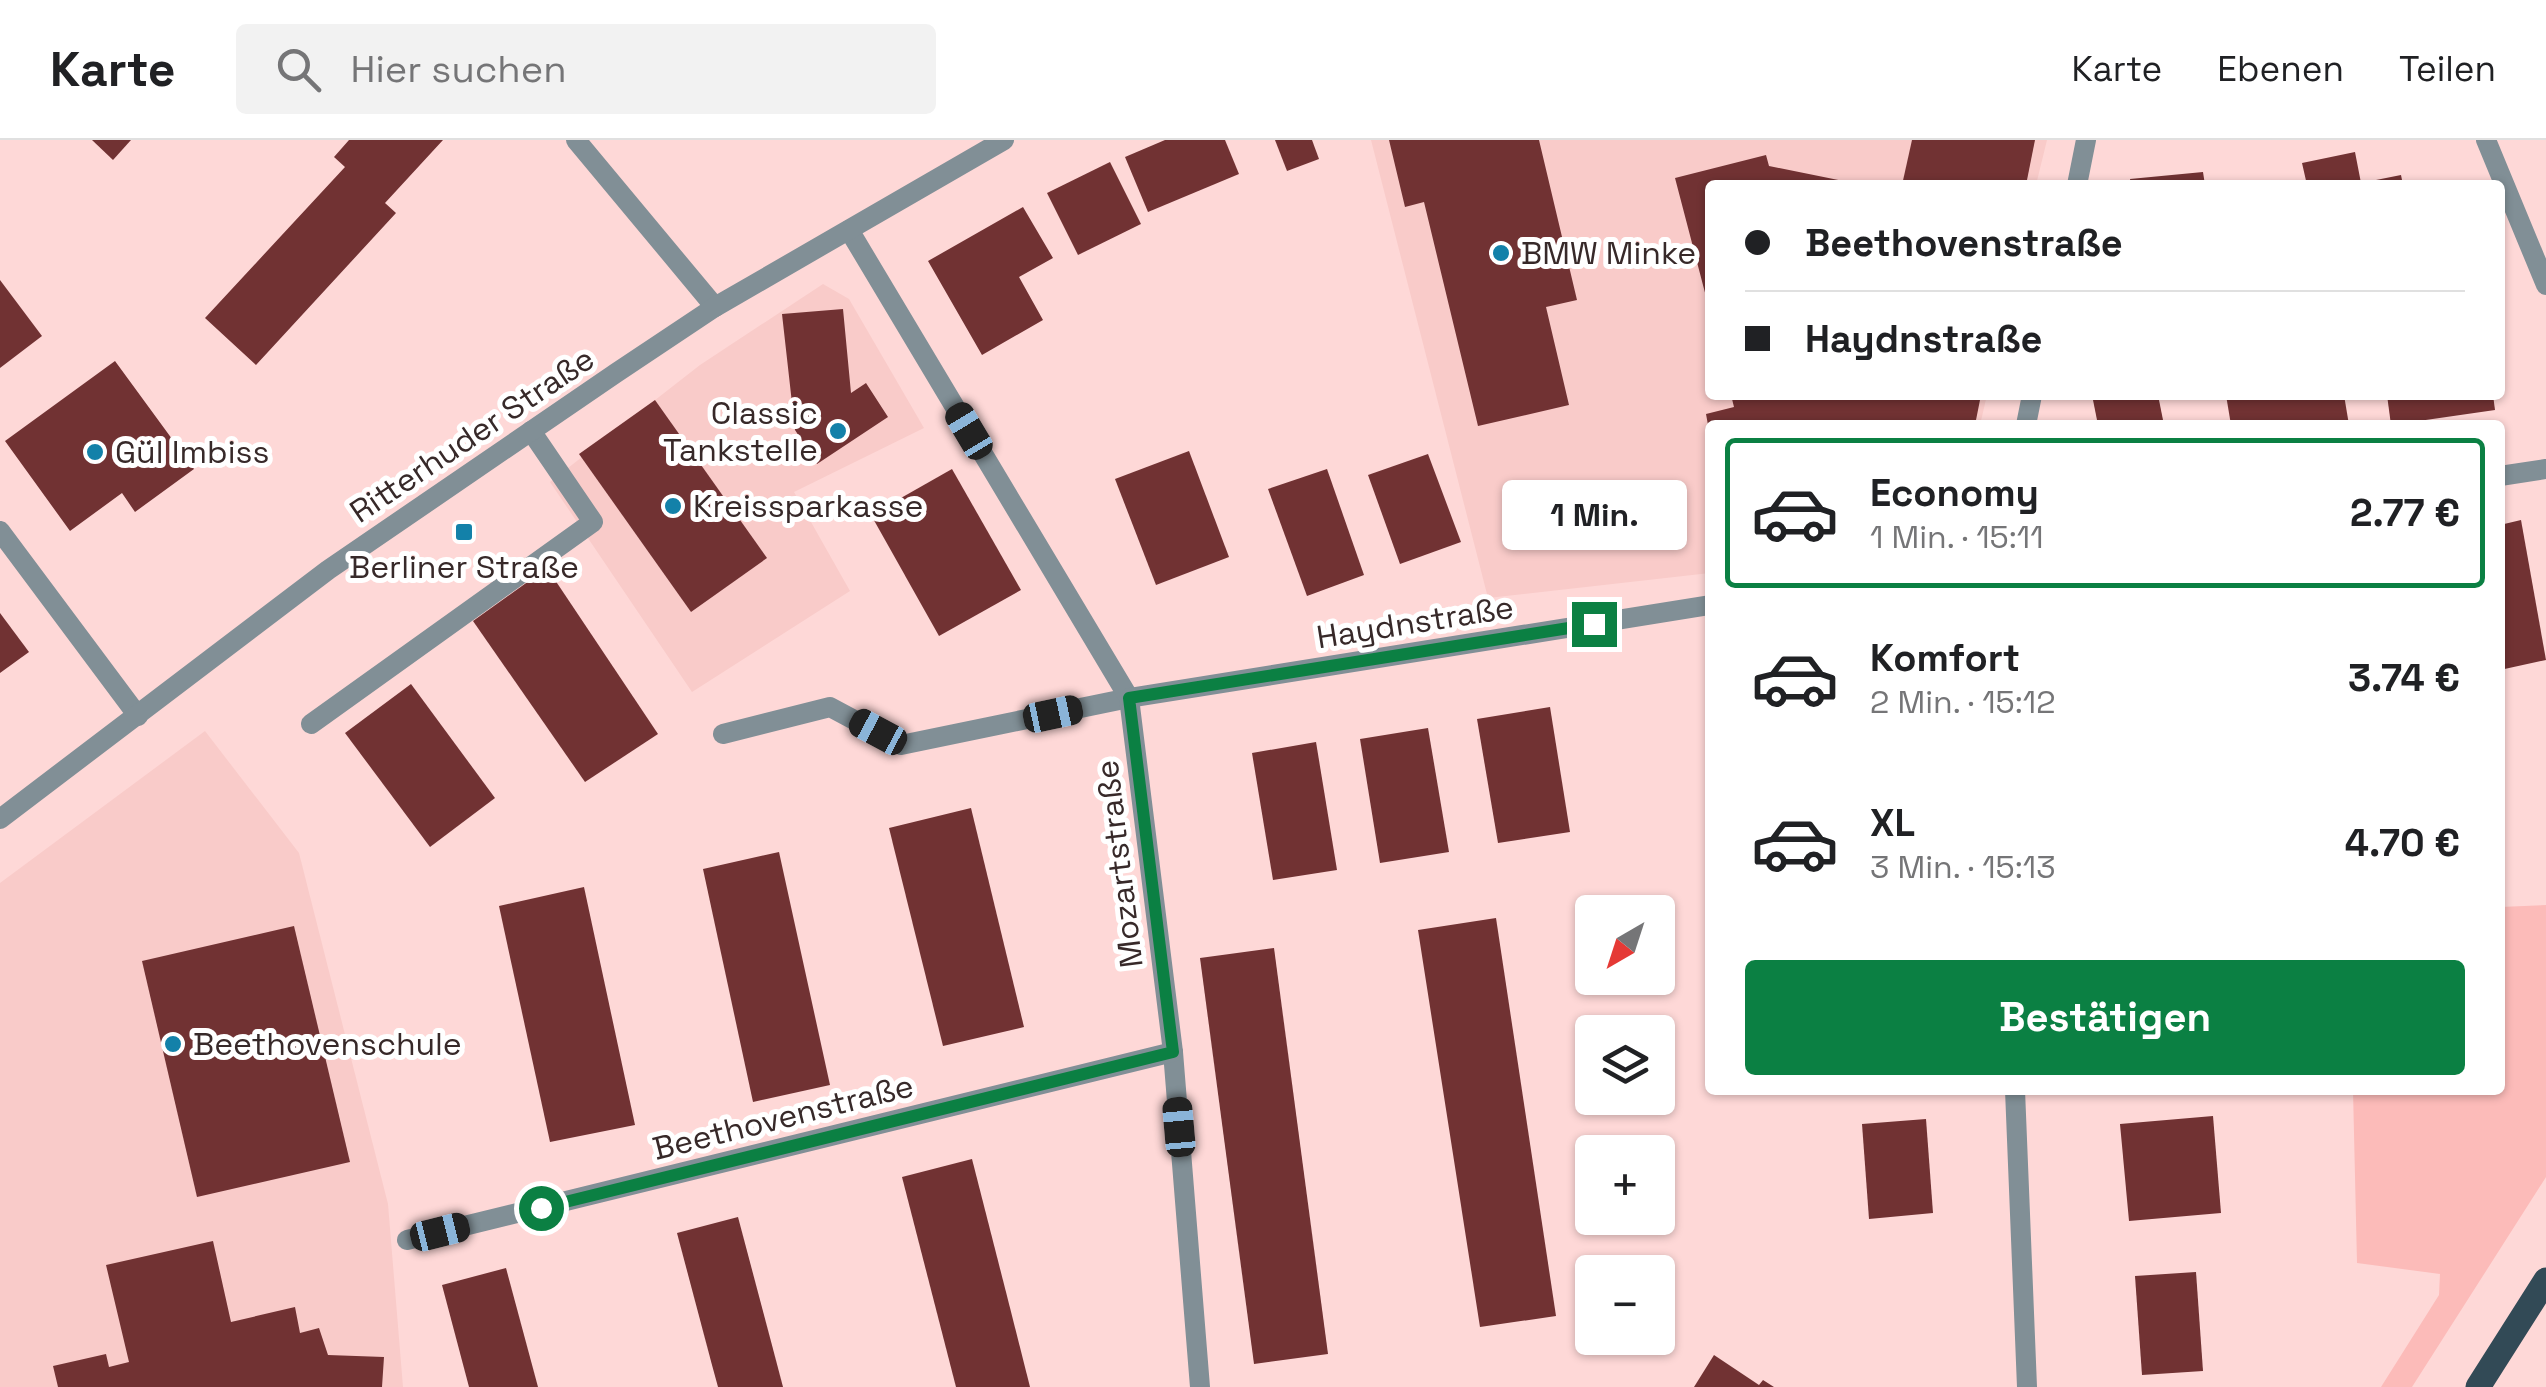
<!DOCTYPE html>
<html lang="de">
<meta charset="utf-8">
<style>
:root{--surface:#fff;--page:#f2f2f2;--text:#202124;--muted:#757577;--line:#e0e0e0;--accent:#0b8043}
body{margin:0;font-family:"Space Grotesk",sans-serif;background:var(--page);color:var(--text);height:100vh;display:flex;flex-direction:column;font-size:38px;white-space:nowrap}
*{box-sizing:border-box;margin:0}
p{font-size:32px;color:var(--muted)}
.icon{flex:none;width:55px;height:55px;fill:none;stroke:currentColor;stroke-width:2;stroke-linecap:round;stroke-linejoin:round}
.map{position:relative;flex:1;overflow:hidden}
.side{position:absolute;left:1705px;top:280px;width:800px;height:675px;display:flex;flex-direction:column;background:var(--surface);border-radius:10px;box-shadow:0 2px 8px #0004}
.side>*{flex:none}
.banner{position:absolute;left:1705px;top:40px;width:800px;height:220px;border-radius:10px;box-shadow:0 2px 8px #0004;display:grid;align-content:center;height:220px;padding:0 40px;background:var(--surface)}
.needle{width:65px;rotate:219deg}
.buttons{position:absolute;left:1575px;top:755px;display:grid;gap:20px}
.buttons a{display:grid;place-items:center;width:100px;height:100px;border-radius:10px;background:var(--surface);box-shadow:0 2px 8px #0004;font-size:50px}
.end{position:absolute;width:45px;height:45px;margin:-22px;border:12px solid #0b8043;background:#fff;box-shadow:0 0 0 5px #fff}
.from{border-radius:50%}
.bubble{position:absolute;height:70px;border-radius:10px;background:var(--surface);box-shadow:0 2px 8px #0004;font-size:32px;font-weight:700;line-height:70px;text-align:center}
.car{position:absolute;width:30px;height:60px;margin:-30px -15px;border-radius:12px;box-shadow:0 0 8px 2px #0007;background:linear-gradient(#222 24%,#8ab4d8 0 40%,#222 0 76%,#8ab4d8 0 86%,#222 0)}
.banner b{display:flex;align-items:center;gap:35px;height:95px;font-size:38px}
.banner b+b{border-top:2px solid var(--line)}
.banner i{width:25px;height:25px;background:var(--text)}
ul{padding:18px 0 0;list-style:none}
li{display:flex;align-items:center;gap:30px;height:150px;margin:0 20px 15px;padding:0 20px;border:5px solid transparent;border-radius:10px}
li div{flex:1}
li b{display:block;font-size:38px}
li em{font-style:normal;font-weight:700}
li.on{border-color:var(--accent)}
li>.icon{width:90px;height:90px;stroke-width:1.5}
.primary-button{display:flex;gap:20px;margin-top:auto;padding:20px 40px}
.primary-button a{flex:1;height:115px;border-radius:10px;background:var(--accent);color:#fff;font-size:40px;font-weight:700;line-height:115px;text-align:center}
header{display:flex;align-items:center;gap:60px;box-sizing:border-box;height:140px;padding:0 50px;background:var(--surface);border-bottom:2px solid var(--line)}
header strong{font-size:48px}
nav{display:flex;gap:55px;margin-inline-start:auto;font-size:35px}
.search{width:700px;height:90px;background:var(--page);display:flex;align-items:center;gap:25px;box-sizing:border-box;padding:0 35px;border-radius:10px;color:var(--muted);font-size:38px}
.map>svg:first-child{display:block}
.built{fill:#f9cbc9}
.green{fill:#fcbbb9}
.building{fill:#713233}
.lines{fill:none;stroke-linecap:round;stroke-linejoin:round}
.service{stroke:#818f96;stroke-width:20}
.minor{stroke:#818f96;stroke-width:20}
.tertiary{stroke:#818f96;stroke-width:20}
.primary{stroke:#324a56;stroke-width:25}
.route{stroke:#0b8043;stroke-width:12}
.poi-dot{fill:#1381a9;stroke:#fff;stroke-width:4}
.labels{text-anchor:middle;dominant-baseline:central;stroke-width:10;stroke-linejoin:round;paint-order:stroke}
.poi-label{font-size:32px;fill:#372929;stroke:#fff;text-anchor:start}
.street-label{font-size:32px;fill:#372929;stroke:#fff}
</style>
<header>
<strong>Karte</strong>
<div class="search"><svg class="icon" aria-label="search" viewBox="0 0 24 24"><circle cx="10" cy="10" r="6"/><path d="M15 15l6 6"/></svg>Hier suchen</div>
<nav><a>Karte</a><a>Ebenen</a><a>Teilen</a></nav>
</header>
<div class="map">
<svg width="2546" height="1247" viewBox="0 0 2546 1247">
<rect width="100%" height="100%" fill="#fed8d7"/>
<g class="built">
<polygon points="1371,0 2047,0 2036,45 1710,45 1710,255 1987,255 1980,285 1710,285 1710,433 1488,458"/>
<polygon points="823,144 849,159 924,288 794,352 850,451 692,552 550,342 700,225"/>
<polygon points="205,591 299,713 388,1064 403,1247 0,1247 0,743"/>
</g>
<polygon class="green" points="2546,765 2546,1037 2412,1247 2381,1247 2439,1155 2440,1134 2357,1123 2353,950 2500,950 2500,767"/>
<g class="building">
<polygon points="92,0 131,0 113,20"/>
<polygon points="349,0 443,0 385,63 396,73 256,225 205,178 345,27 334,17"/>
<polygon points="1165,0 1225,0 1239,34 1148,72 1125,17"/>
<polygon points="1275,0 1312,0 1319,19 1287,31"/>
<polygon points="1389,0 1539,0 1577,160 1546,167 1569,265 1478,286 1424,62 1405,67"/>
<polygon points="1912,0 2035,0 2026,45 1902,45"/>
<polygon points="2355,12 2361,43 2401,35 2403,45 2307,45 2302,23"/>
<polygon points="1766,15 1769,26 1863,45 1710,45 1709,168 1675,38"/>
<polygon points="1110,22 1141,84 1078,115 1047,53"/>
<polygon points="2203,32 2205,45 2131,45 2130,39"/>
<polygon points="1023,67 1053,118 1019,137 1043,180 982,215 928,121"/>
<polygon points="0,140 42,196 0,228"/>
<polygon points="843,169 851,253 866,243 888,277 817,324 795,290 782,174"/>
<polygon points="115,221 194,329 135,372 122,353 70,391 5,301"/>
<polygon points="1731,255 1981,255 1975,285 1708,285 1706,274 1734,267"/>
<polygon points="2092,255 2158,255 2164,285 2098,285"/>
<polygon points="2226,255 2344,255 2349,285 2231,285"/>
<polygon points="2387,255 2493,255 2495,270 2391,285"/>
<polygon points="655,260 767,418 691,472 579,314"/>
<polygon points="1189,311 1229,417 1156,445 1115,339"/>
<polygon points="1428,314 1461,402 1400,424 1368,335"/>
<polygon points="952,329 1021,450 939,496 871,375"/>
<polygon points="1327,329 1364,435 1307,456 1268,349"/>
<polygon points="2521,380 2546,520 2500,530 2500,385"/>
<polygon points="547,428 658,594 585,642 473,481"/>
<polygon points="0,473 29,512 0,533"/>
<polygon points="411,544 495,658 430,707 345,593"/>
<polygon points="1550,567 1570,692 1498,703 1477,579"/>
<polygon points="1428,588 1449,712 1380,723 1360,599"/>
<polygon points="1316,602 1337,730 1273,740 1252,613"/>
<polygon points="971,668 1024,887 943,906 889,688"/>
<polygon points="779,712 830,945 753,962 703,729"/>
<polygon points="584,747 635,985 550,1002 499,766"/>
<polygon points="1496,778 1556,1176 1480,1187 1418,790"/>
<polygon points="294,786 350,1022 197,1057 142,821"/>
<polygon points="1274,808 1328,1214 1254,1224 1200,818"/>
<polygon points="2213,976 2221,1073 2129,1081 2120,984"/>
<polygon points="1926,979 1933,1073 1869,1079 1862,984"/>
<polygon points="972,1019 1007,1156 1030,1247 956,1247 902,1037"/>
<polygon points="738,1077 773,1209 783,1247 718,1247 712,1225 677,1093"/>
<polygon points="213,1101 231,1182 295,1167 300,1193 319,1188 328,1215 384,1217 382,1247 58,1247 53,1226 106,1214 109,1227 129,1222 106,1125"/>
<polygon points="506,1128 538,1247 469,1247 442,1145"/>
<polygon points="2196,1132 2203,1231 2142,1235 2135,1136"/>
<polygon points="1714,1215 1759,1245 1763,1240 1774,1247 1694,1247"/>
</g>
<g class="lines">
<g class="service">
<polyline points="2486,0 2546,145"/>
<polyline points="311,584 593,382 531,291"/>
<polyline points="723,594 830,567 901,605 1129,558"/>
</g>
<g class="minor">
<polyline points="576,0 715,167"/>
<polyline points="2077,45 2086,0"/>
<polyline points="849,90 1129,558 1173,912 1200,1247"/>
<polyline points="2026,285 2032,255"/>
<polyline points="2500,336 2546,329"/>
<polyline points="0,391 138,576"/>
<polyline points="1129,558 1710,465"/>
<polyline points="2015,950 2027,1247"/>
<polyline points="407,1100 1173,912"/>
</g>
<polyline class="tertiary" points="0,679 328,430 616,233 715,167 1004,0"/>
<polyline class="primary" points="2478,1247 2546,1140"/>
</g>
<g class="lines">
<polyline class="route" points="541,1068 1173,912 1129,558 1594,484"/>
</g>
<g class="poi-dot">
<circle cx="1501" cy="113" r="10"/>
<circle cx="838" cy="291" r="10"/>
<circle cx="95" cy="312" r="10"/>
<circle cx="673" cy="366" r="10"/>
<rect x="454" y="382" width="20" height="20" rx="5"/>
<circle cx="173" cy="904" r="10"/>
</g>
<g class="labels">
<g class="poi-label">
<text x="1521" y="113">BMW Minke</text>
<text x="818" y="273" text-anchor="end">Classic<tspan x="818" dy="37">Tankstelle</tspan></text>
<text x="115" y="312">Gül Imbiss</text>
<text x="693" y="366">Kreissparkasse</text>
<text x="464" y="427" text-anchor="middle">Berliner Straße</text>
<text x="193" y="904">Beethovenschule</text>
</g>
<g class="street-label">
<text transform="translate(472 295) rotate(-34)">Ritterhuder Straße</text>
<text transform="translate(1415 482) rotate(-9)">Haydnstraße</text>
<text transform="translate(1119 724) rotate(-97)">Mozartstraße</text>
<text transform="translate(783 977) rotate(-14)">Beethovenstraße</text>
</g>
</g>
</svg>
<div class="buttons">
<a><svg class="needle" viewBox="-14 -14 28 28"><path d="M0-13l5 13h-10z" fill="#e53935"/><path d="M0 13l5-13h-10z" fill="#757577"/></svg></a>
<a><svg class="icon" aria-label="layers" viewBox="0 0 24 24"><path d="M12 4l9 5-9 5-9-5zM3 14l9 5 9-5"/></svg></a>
<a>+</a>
<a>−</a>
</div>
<i class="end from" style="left:541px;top:1068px"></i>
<i class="end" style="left:1594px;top:484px"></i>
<div class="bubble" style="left:1502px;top:340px;width:185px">1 Min.</div>
<i class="car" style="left:969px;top:291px;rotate:329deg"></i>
<i class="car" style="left:1053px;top:574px;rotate:78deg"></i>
<i class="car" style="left:878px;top:592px;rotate:298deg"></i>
<i class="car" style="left:1179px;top:987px;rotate:355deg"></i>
<i class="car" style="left:440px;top:1092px;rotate:76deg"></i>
<div class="banner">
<b><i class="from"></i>Beethovenstraße</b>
<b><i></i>Haydnstraße</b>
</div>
<section class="side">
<ul>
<li class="on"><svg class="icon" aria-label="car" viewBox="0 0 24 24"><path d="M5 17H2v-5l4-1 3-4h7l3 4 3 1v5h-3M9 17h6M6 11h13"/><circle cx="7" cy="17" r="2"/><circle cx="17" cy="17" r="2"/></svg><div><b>Economy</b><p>1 Min. · 15:11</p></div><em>2.77 €</em></li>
<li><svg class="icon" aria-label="car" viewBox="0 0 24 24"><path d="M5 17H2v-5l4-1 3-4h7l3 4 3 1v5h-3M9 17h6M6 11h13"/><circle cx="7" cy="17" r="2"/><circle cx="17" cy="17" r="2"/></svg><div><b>Komfort</b><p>2 Min. · 15:12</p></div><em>3.74 €</em></li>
<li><svg class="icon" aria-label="car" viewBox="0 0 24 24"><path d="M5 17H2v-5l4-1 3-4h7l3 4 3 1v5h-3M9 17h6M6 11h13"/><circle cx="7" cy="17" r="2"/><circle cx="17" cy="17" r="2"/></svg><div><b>XL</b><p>3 Min. · 15:13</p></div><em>4.70 €</em></li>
</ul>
<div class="primary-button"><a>Bestätigen</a></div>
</section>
</div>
